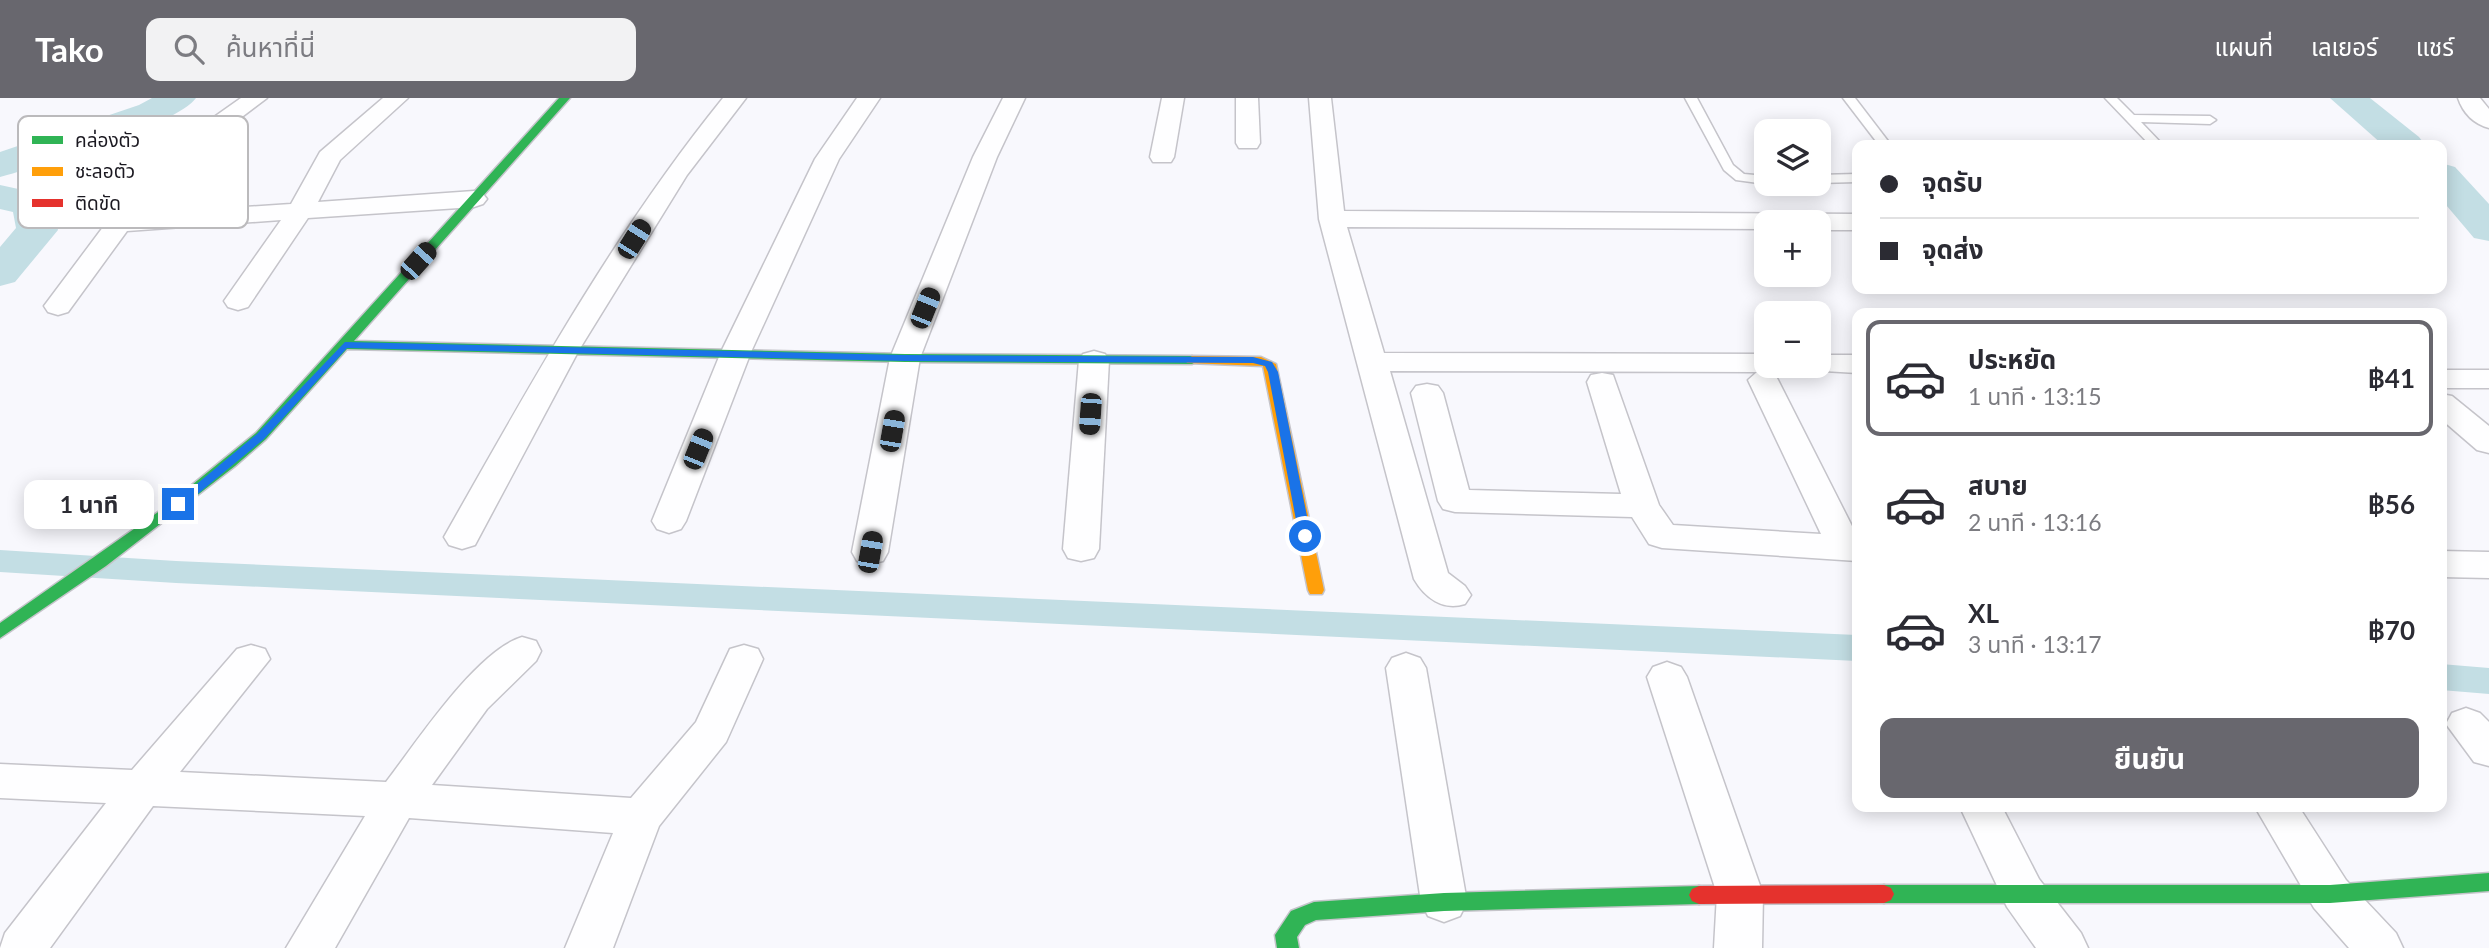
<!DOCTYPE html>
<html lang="th">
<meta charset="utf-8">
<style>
:root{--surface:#fff;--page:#f2f2f3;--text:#2b2b33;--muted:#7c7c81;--line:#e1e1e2;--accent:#68676e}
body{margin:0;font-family:Lato,"Noto Sans Thai",sans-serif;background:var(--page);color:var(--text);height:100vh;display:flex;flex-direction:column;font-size:26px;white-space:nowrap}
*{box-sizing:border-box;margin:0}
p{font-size:23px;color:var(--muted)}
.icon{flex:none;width:38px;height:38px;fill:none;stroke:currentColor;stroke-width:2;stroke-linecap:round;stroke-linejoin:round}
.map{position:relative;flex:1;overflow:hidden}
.sheet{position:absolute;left:1852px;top:210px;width:595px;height:504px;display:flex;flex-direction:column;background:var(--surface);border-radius:14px;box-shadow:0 4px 18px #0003}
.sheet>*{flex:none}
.top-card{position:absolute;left:1852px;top:42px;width:595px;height:154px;border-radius:14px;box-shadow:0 4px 18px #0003;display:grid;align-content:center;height:154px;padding:0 28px;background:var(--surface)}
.tools{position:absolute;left:1754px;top:21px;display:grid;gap:14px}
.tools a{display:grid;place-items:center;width:77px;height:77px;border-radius:14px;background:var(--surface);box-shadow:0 4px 18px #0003;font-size:35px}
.end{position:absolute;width:32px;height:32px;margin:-16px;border:9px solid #1a73e8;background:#fff;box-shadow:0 0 0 4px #fff}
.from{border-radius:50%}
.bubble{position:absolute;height:49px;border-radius:14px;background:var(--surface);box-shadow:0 4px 18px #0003;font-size:23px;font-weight:700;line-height:49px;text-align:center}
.car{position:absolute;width:21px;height:42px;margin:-21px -10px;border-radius:9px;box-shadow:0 0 5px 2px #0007;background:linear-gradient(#222 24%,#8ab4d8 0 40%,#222 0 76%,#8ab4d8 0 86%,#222 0)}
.top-card b{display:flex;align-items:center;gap:24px;height:66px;font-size:26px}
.top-card b+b{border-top:2px solid var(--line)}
.top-card i{width:18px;height:18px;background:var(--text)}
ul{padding:12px 0 0;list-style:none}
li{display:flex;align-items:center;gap:21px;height:116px;margin:0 14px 10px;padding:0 14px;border:4px solid transparent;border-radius:14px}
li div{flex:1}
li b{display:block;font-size:26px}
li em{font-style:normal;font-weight:700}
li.on{border-color:var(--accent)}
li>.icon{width:63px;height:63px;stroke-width:1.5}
.button{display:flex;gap:14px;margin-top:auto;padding:14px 28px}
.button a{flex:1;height:80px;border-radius:14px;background:var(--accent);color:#fff;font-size:28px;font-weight:700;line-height:80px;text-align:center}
header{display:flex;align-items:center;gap:42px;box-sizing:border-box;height:98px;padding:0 35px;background:var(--accent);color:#fff}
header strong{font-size:33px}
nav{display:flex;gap:38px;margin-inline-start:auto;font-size:24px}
.search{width:490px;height:63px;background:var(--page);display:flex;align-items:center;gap:18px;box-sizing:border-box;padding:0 24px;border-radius:14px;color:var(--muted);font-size:26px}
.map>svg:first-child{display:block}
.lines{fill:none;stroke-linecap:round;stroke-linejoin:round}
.canal{fill:#c3dee4;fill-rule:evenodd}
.river{fill:#c3dee4;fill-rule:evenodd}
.lane-casing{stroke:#c5c4ca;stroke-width:3}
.street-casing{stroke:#c5c4ca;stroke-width:3}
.fast-casing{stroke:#c5c4ca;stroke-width:3}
.slow-casing{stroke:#c5c4ca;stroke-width:3}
.jam-casing{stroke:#c5c4ca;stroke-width:3}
.lane{fill:#fefeff;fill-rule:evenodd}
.street{fill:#fefeff;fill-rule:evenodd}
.fast{fill:#30b455;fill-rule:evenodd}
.slow{fill:#ff9f0a;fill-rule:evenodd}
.jam{fill:#e5322d;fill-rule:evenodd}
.route{fill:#1a73e8}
.key{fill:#fff;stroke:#bbbabc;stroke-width:2}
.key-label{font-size:19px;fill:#1b1921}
</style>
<header>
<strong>Tako</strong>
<div class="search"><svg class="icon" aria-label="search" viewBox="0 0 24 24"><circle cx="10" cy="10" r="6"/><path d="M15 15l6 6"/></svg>ค้นหาที่นี่</div>
<nav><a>แผนที่</a><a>เลเยอร์</a><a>แชร์</a></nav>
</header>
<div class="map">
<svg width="2489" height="850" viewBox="0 0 2489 850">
<rect width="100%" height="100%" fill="#f8f8fd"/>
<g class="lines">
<g class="canal">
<polygon points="0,452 176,463 1857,537 1857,563 176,485 0,474"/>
<polygon points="2441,566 2489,570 2489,596 2441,592"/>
</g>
<g class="river">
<path d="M152 0H196C177 27 37 69 0 79V54L139 7Z"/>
<polygon points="2330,0 2370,0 2419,39 2425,47 2383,47"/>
<polygon points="2441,65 2455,69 2489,106 2489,143 2474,140 2441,101"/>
<polygon points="0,87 46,97 52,106 58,132 15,184 0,188 0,149 16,130 13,114 0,111"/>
</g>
<g class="lane-casing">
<g id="lane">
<polygon points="1685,0 1697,0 1733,67 1744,76 1766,78 1766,86 1736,82 1724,72"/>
<polygon points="1843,0 1855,0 1891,47 1879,47"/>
<polygon points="2105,0 2117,0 2134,17 2210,18 2216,22 2210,26 2141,24 2163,47 2150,47"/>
<polygon points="1857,76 1857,84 1818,85 1818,77"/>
</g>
</g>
<g class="street-casing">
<g id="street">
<polygon points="241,0 267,0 181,65 139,116 291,106 320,54 383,0 408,0 340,62 318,104 474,93 483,96 487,101 483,106 474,109 308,120 248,209 238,212 228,209 224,203 281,122 127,133 68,214 58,217 48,214 44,208 145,73 163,55"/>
<path d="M723 0H746L687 77 579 252 475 447 462 451 449 447 444 439C530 287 613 136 723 0Z"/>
<polygon points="857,0 880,0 839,61 751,254 686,423 681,431 669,435 657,431 652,423 721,254 815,61"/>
<polygon points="1003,0 1025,0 997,59 920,260 888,454 883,463 870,466 857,463 852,454 890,260 973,59"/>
<polygon points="1162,0 1184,0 1174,59 1171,64 1153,64 1150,59"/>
<polygon points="1236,0 1258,0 1260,45 1257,50 1239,50 1236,45"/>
<path d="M1309 0H1331L1344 113 1857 116V132H1818V124H1766V131L1347 129 1384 255 1766 256V268H1779L1767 274 1774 275 1778 282 1857 438V463L1662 450 1649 446 1632 419 1455 414 1443 411 1438 403 1411 295 1416 288 1427 286 1438 288 1443 295 1469 392 1621 396 1587 284 1591 277 1602 275 1613 277 1659 407 1673 427 1821 436 1748 282 1757 274 1390 273 1448 475 1465 488 1471 497 1465 506C1443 513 1425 500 1414 481L1319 121Z"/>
<path d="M2458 0H2480L2489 11V30C2474 26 2463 15 2458 0Z"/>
<polygon points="1094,253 1105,256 1109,262 1099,451 1094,460 1081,463 1068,460 1063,451 1079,262 1083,256"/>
<polygon points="1818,257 1857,257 1857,275 1807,272 1804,268 1818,268"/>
<rect x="2441" y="272" width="48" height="18"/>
<polygon points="2441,296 2452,298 2489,328 2489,355 2477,352 2441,321"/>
<polygon points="2441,453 2489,454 2489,480 2441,479"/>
<path d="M522 539 536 543 541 553 536 563 487 611 432 687 631 700 696 624 730 551 744 547 758 551 763 561 726 644 659 728 613 850H565L613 735 409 720 335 850H286L365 718 153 708 50 850H0L5 835 106 705 0 700V666L132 672 237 551 251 547 265 551 270 561 180 674 386 684C416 645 476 553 522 539Z"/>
<polygon points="1406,555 1420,560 1426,570 1467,804 1460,818 1444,824 1428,818 1421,804 1386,570 1392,560"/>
<polygon points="1667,564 1681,569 1687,579 1763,796 1762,850 1714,850 1717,796 1647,579 1653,569"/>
<polygon points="2466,610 2480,615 2489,624 2489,668 2474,664 2446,626 2452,615"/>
<polygon points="1960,709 2002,709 2039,781 2081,835 2088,850 2036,850 2007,809"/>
<polygon points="2255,709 2299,709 2346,782 2396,835 2403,850 2349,850 2314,810"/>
</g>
</g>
<g class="fast-casing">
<g id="fast">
<polygon points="559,0 570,0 354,243 905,256 1192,258 1199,262 1192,266 905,264 347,251 266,341 235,368 106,468 0,540 0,525 161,412 256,335"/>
<polygon points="2489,775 2489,793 2330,805 1884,805 1877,802 1874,796 1877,790 1884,787 2330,787"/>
<polygon points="1699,788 1706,791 1709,797 1706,803 1699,806 1444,813 1316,822 1305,827 1297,839 1299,850 1277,850 1275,837 1291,813 1314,804 1444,795"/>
</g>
</g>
<g class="slow-casing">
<polygon id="slow" points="1192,258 1261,259 1276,266 1324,492 1322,496 1310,496 1308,492 1263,268 1187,265 1185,262"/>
</g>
<g class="jam-casing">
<polygon id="jam" points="1884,787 1891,790 1894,796 1891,802 1884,805 1699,806 1692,803 1689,797 1692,791 1699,788"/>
</g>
<use href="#lane" class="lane"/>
<use href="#street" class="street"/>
<use href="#fast" class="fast"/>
<use href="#slow" class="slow"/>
<use href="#jam" class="jam"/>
</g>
<polygon class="route" points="345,244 905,257 1253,259 1272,264 1278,274 1311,438 1305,441 1299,438 1268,274 1265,268 1253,265 905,263 347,250 264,341 182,409 175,409 175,404 257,336"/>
<rect x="18" y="18" width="230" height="112" rx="10" class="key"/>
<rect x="32" y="38" width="31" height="8" fill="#30b455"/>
<rect x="32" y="69" width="31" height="9" fill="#ff9f0a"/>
<rect x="32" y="101" width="31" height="8" fill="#e5322d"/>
<g class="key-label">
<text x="75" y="49">คล่องตัว</text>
<text x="75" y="80">ชะลอตัว</text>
<text x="75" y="112">ติดขัด</text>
</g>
</svg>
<div class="tools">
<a><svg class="icon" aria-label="layers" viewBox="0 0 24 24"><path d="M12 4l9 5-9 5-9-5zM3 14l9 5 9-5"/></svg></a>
<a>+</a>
<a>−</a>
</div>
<i class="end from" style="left:1305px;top:438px"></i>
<i class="end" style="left:178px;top:406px"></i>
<div class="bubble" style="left:24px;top:382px;width:130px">1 นาที</div>
<i class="car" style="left:634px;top:141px;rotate:32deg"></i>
<i class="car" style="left:418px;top:163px;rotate:42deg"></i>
<i class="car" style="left:925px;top:210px;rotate:22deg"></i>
<i class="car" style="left:1090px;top:316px;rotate:184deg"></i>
<i class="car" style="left:892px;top:333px;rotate:10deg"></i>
<i class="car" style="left:698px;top:351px;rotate:22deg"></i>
<i class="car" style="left:870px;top:454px;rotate:10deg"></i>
<div class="top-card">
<b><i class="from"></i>จุดรับ</b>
<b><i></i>จุดส่ง</b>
</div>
<section class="sheet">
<ul>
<li class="on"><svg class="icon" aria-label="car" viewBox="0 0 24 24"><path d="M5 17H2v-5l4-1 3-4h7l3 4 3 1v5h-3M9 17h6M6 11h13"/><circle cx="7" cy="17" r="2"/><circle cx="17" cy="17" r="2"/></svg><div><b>ประหยัด</b><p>1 นาที · 13:15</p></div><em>฿41</em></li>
<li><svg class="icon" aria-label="car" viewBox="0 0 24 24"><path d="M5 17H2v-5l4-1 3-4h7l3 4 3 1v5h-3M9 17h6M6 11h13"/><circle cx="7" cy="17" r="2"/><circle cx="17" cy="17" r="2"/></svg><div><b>สบาย</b><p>2 นาที · 13:16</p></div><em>฿56</em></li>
<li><svg class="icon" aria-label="car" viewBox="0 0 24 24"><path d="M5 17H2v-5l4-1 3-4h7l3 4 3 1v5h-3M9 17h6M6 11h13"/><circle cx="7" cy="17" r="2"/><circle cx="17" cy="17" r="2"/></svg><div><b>XL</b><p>3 นาที · 13:17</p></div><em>฿70</em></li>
</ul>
<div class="button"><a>ยืนยัน</a></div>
</section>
</div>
